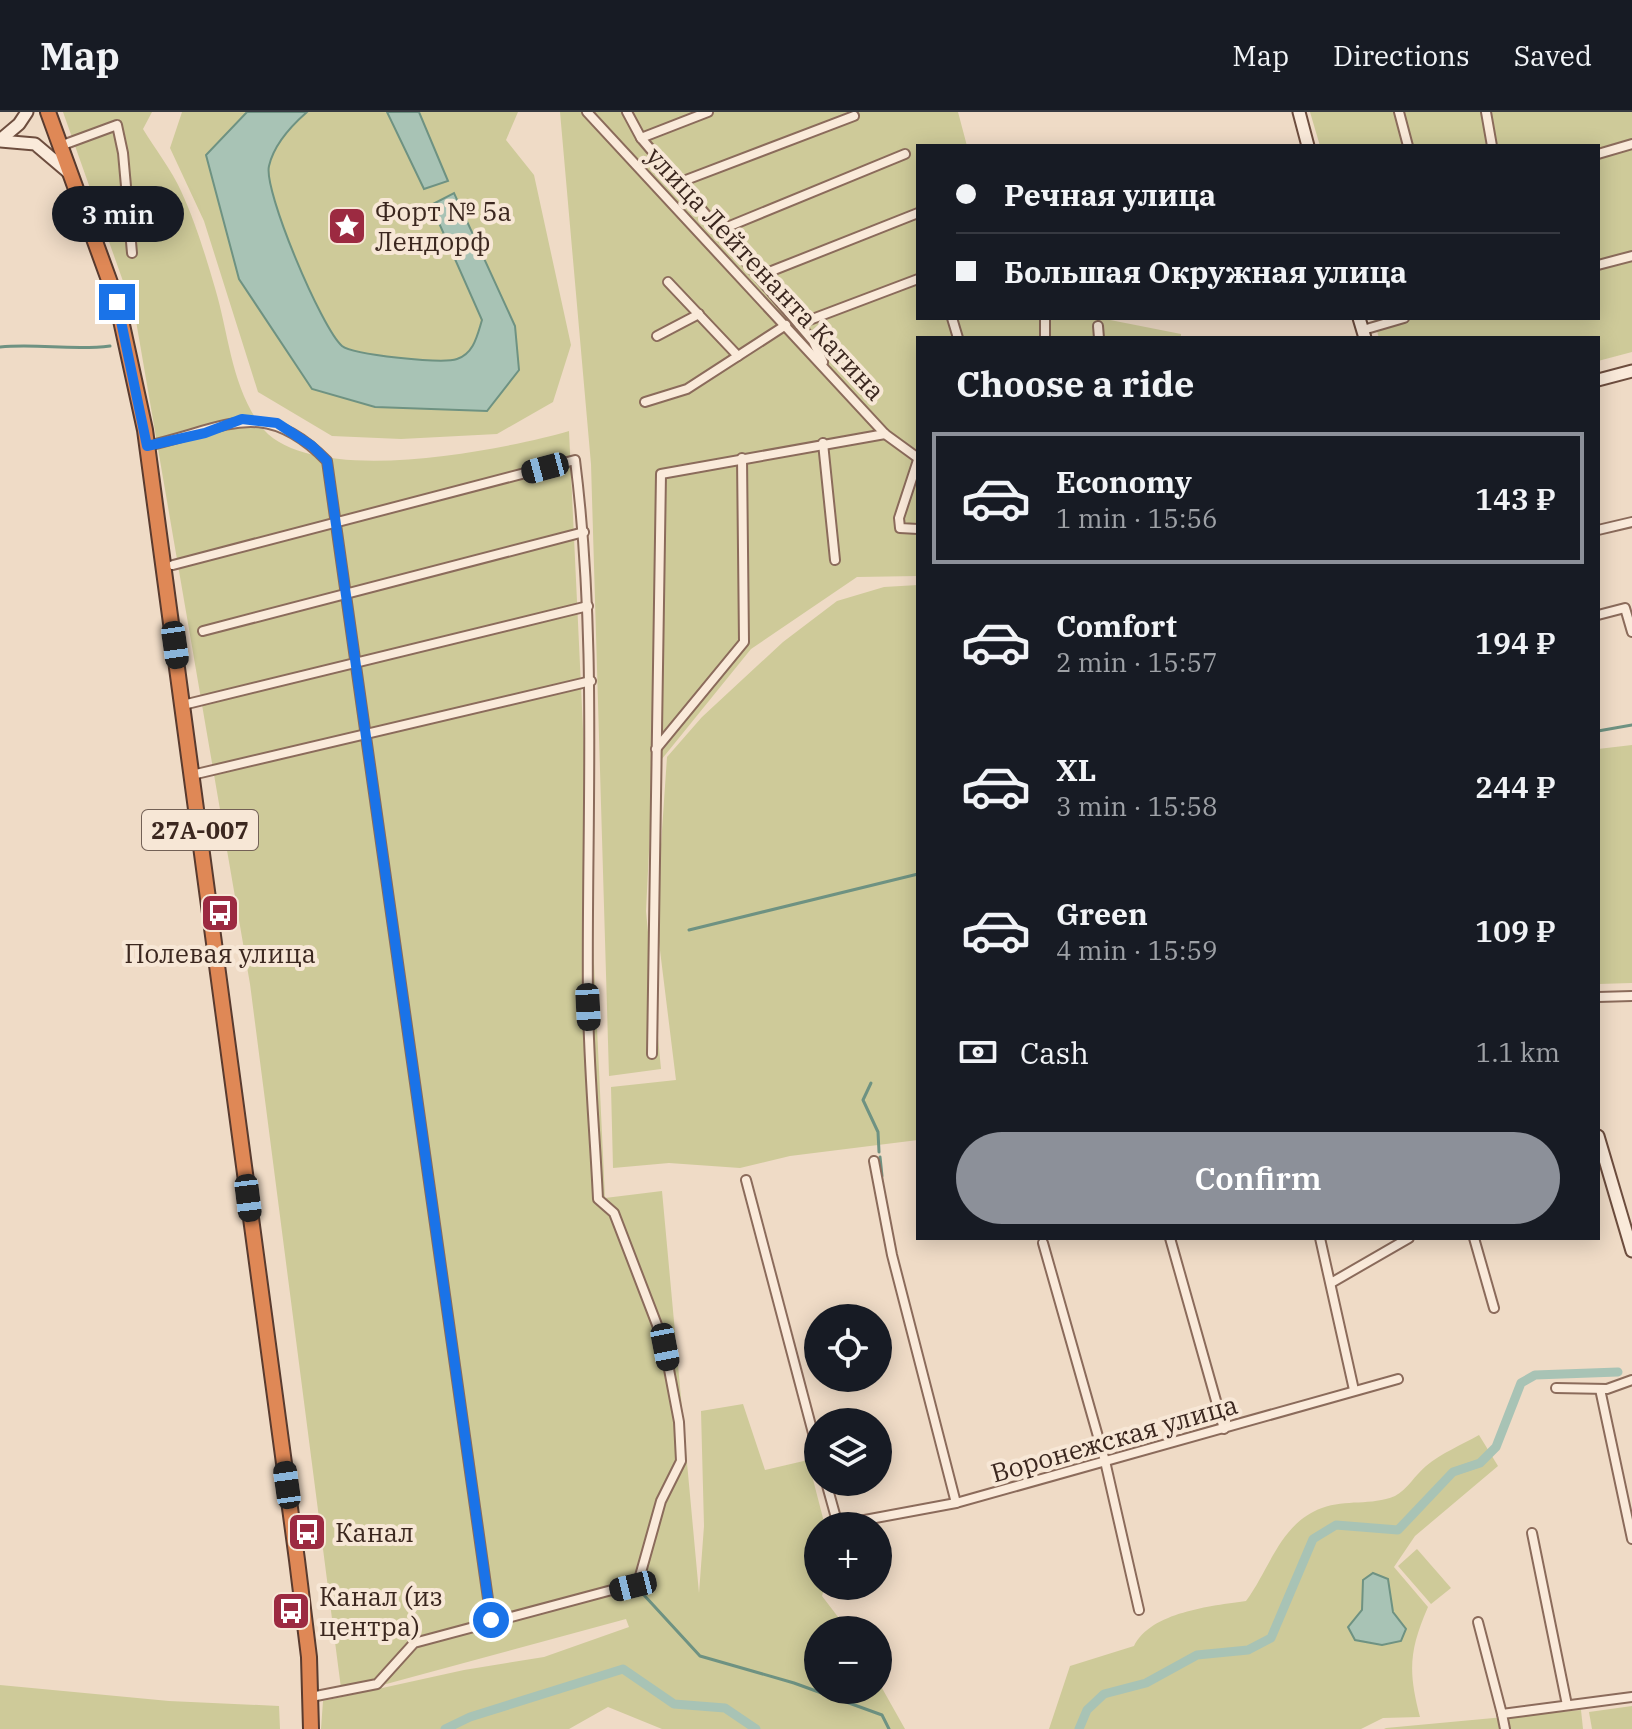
<!DOCTYPE html>
<meta charset="utf-8">
<style>
:root{--surface:#171b24;--page:#20242c;--text:#f1f3f6;--muted:#9ea1a6;--line:#363941;--accent:#8c9099}
body{margin:0;font-family:"IBM Plex Serif",serif;background:var(--page);color:var(--text);height:100vh;display:flex;flex-direction:column;font-size:30px;white-space:nowrap}
*{box-sizing:border-box;margin:0}
p{font-size:26px;color:var(--muted)}
.icon{flex:none;width:44px;height:44px;fill:none;stroke:currentColor;stroke-width:2;stroke-linecap:round;stroke-linejoin:round}
.map{position:relative;flex:1;overflow:hidden}
.side{position:absolute;left:916px;top:224px;width:684px;height:904px;display:flex;flex-direction:column;background:var(--surface);border-radius:0px;box-shadow:0 4px 20px #0003}
.side>*{flex:none}
.hud{position:absolute;left:916px;top:32px;width:684px;height:176px;border-radius:0px;box-shadow:0 4px 20px #0003;display:grid;align-content:center;height:176px;padding:0 40px;background:var(--surface)}
.controls{position:absolute;left:804px;top:1192px;display:grid;gap:16px}
.controls a{display:grid;place-items:center;width:88px;height:88px;border-radius:50%;background:var(--surface);box-shadow:0 4px 20px #0003;font-size:40px}
.end{position:absolute;width:36px;height:36px;margin:-18px;border:10px solid #1a73e8;background:#fff;box-shadow:0 0 0 4px #fff}
.from{border-radius:50%}
.bubble{position:absolute;height:56px;border-radius:28px;background:var(--surface);box-shadow:0 4px 20px #0003;font-size:26px;font-weight:600;line-height:56px;text-align:center}
.car{position:absolute;width:24px;height:48px;margin:-24px -12px;border-radius:10px;box-shadow:0 0 6px 2px #0007;background:linear-gradient(#222 24%,#8ab4d8 0 40%,#222 0 76%,#8ab4d8 0 86%,#222 0)}
.hud b{display:flex;align-items:center;gap:28px;height:76px;font-size:30px}
.hud b+b{border-top:2px solid var(--line)}
.hud i{width:20px;height:20px;background:var(--text)}
ul{padding:0;list-style:none}
li{display:flex;align-items:center;gap:24px;height:132px;margin:0 16px 12px;padding:0 24px;border:4px solid transparent;border-radius:0px}
li div{flex:1}
li b{display:block;font-size:30px}
li em{font-style:normal;font-weight:600}
li.active{border-color:var(--accent)}
li>.icon{width:72px;height:72px;stroke-width:1.5}
h2{padding:0 40px;font-size:36px;line-height:96px}
.pay{display:flex;align-items:center;gap:20px;height:88px;padding:0 40px;font-size:30px}
.pay p{margin-inline-start:auto}
.button{display:flex;gap:16px;margin-top:auto;padding:16px 40px}
.button a{flex:1;height:92px;border-radius:48px;background:var(--accent);color:#fff;font-size:32px;font-weight:600;line-height:92px;text-align:center}
header{display:flex;align-items:center;gap:48px;box-sizing:border-box;height:112px;padding:0 40px;background:var(--surface);border-bottom:2px solid var(--line)}
header strong{font-size:38px}
nav{display:flex;gap:44px;margin-inline-start:auto;font-size:28px}
.map>svg:first-child{display:block}
.green{fill:#ceca99}
.water{fill:#a8c3b5;stroke:#6e9282;stroke-width:2}
.lines{fill:none;stroke-linecap:round;stroke-linejoin:round}
.stream{stroke:#6e9282;stroke-width:3}
.canal{stroke:#a8c3b5;stroke-width:9}
.street-casing{stroke:#8b6b5b;stroke-width:12}
.secondary-casing{stroke:#6d4d3e;stroke-width:15}
.highway-casing{stroke:#593b2f;stroke-width:18}
.street{stroke:#faeada;stroke-width:8}
.secondary{stroke:#faeada;stroke-width:11}
.highway{stroke:#df8856;stroke-width:14}
.route{stroke:#1a73e8;stroke-width:10}
.labels{text-anchor:middle;dominant-baseline:central;stroke-width:8;stroke-linejoin:round;paint-order:stroke}
.shield{fill:#f7e7d6;stroke:#736156;stroke-width:2}
.shield-label{font-size:24px;font-weight:bold;fill:#3b271f}
.poi-label{font-size:26px;fill:#3b271f;stroke:#f7e7d6;text-anchor:start}
.street-label{font-size:26px;fill:#3b271f;stroke:#f7e7d6}
</style>
<header>
<strong>Map</strong>
<nav><a>Map</a><a>Directions</a><a>Saved</a></nav>
</header>
<div class="map">
<svg width="1632" height="1617" viewBox="0 0 1632 1617">
<rect width="100%" height="100%" fill="#efdbc6"/>
<g class="green">
<path d="M63 0H152L143 17C155 37 171 57 181 79 195 109 206 145 215 176 229 223 231 272 260 313 306 378 504 338 569 319L605 1086 662 1079 699 1481 704 1414 701 1299 743 1292 765 1358 808 1348 825 1414H818V1474H825L822 1484 848 1518H818V1578H878V1569L905 1617H662L608 1595 569 1617H321L323 1589 464 1558 544 1545 629 1515 626 1507 342 1584 250 872 135 203Z"/>
<path d="M182 0H247L206 43 312 277 519 258 453 81 431 93 483 208C477 224 474 240 457 247 444 252 355 243 343 235 322 220 268 86 268 58 268 41 292 5 308 0 326 0 367 0 387 0L424 77 448 69 419 0H518L506 28 534 63 571 233 553 290 497 322 401 327 332 324 258 280 204 109 170 36Z"/>
<polygon points="560,0 958,0 967,34 918,34 918,206 1100,206 1181,222 1181,226 918,226 918,464 857,465 751,537 653,658 646,799 661,957 609,964 591,352"/>
<polygon points="1310,0 1632,0 1632,240 1598,249 1598,226 1379,226 1373,206 1598,206 1598,34 1320,34"/>
<polygon points="918,473 918,1028 790,1044 740,1056 669,1051 613,1056 611,975 676,968 656,806 667,645 702,605 783,530 837,489 884,475"/>
<polygon points="1632,633 1632,871 1598,872 1598,637"/>
<path d="M1479 1323 1498 1354 1415 1424 1394 1455 1428 1495C1409 1539 1408 1559 1420 1605L1383 1606 1361 1617H1049L1070 1554 1134 1534C1151 1500 1211 1494 1246 1489 1270 1457 1280 1411 1322 1396 1346 1387 1371 1394 1395 1384 1407 1378 1415 1363 1426 1354 1442 1341 1461 1333 1479 1323Z"/>
<polygon points="1417,1437 1451,1476 1431,1492 1398,1454"/>
<polygon points="0,1573 169,1589 279,1594 280,1617 0,1617"/>
<polygon points="1632,1594 1632,1617 1592,1617 1589,1600"/>
<polygon points="1581,1598 1583,1617 1384,1617 1386,1616"/>
</g>
<g class="water">
<path d="M247 0H307C291 14 274 32 269 54 263 78 322 217 342 234 353 243 443 252 457 247 474 241 477 224 482 208L431 93 454 81 515 214 519 258 487 299 375 295 312 277 239 167 206 43Z"/>
<polygon points="387,0 419,0 448,69 424,77"/>
<polygon points="1373,1461 1388,1467 1393,1500 1406,1517 1401,1529 1382,1533 1355,1528 1348,1515 1362,1498 1363,1468"/>
</g>
<g class="lines">
<g class="stream">
<path d="M0 235C38 231 71 239 110 234"/>
<polyline points="1598,619 1632,613"/>
<polyline points="689,818 918,762"/>
<polyline points="871,971 863,988 878,1020 879,1040"/>
<polyline points="880,1045 882,1064"/>
<polyline points="643,1482 700,1544 794,1571 882,1603 889,1617"/>
</g>
<g class="canal">
<polyline points="445,1617 470,1605 623,1557 674,1592 725,1596 756,1617"/>
<polyline points="1079,1617 1087,1598 1104,1582 1146,1571 1197,1543 1248,1538 1271,1526 1313,1427 1336,1413 1398,1418 1453,1360 1480,1351 1496,1335 1521,1271 1535,1263 1618,1260"/>
</g>
<g class="street-casing">
<g id="street">
<polyline points="587,0 885,322 918,346"/>
<polyline points="627,0 641,26 813,229 823,250"/>
<polyline points="1399,0 1408,34"/>
<polyline points="1486,0 1492,34"/>
<polyline points="641,26 708,0"/>
<polyline points="60,34 117,13 123,41 132,141"/>
<polyline points="1598,42 1632,32"/>
<polyline points="678,71 854,4"/>
<polyline points="720,118 905,42"/>
<polyline points="1598,153 1632,144"/>
<polyline points="759,164 918,101"/>
<polyline points="668,170 738,244"/>
<polyline points="952,206 958,226"/>
<polyline points="1045,206 1045,226"/>
<polyline points="799,212 918,167"/>
<polyline points="1098,214 1099,226"/>
<polyline points="1363,218 1404,206"/>
<polyline points="657,224 699,202"/>
<polyline points="645,290 687,277 786,213"/>
<polyline points="823,331 835,448"/>
<path d="M147 334C224 317 263 283 327 349L491 1508"/>
<polyline points="918,348 899,406 900,416 918,417"/>
<polyline points="1598,418 1632,410"/>
<path d="M173 453 575 348C598 529 586 711 588 893 589 958 595 1023 598 1087L614 1101 664 1231 679 1310 681 1349 661 1389 638 1471 414 1531 377 1572 311 1585"/>
<polyline points="1598,503 1625,496 1632,520"/>
<polyline points="203,519 584,420"/>
<polyline points="183,593 588,494"/>
<polyline points="656,637 744,530 742,346"/>
<polyline points="192,663 591,569"/>
<polyline points="1598,885 1632,884"/>
<polyline points="652,942 661,362 885,322"/>
<polyline points="874,1049 892,1143 956,1391"/>
<polyline points="746,1068 818,1340"/>
<polyline points="1170,1126 1224,1317"/>
<polyline points="1320,1126 1354,1278"/>
<polyline points="1474,1126 1494,1196"/>
<polyline points="1043,1131 1105,1349 1139,1498"/>
<polyline points="1331,1171 1409,1126"/>
<polyline points="1556,1276 1607,1277 1632,1268"/>
<polyline points="1600,1277 1632,1427"/>
<polyline points="826,1370 838,1413 956,1391 1398,1267"/>
<polyline points="1532,1421 1567,1593"/>
<polyline points="1478,1510 1502,1602"/>
<polyline points="1505,1617 1502,1602 1632,1585"/>
</g>
</g>
<g class="secondary-casing">
<g id="secondary">
<polyline points="1299,0 1308,34"/>
<polyline points="0,28 19,12 27,0"/>
<polyline points="0,29 35,32 68,60"/>
<polyline points="1359,206 1365,226"/>
<polyline points="1598,268 1632,259"/>
<polyline points="1598,1024 1632,1139"/>
</g>
</g>
<g class="highway-casing">
<polyline id="highway" points="48,0 117,190 145,318 297,1448 309,1545 311,1617"/>
</g>
<use href="#street" class="street"/>
<use href="#secondary" class="secondary"/>
<use href="#highway" class="highway"/>
</g>
<g class="lines">
<polyline class="route" points="117,190 147,334 205,321 242,307 277,311 312,334 327,349 491,1508"/>
</g>
<defs>
<g id="sight-square" transform="scale(2)"><rect x="-9" y="-9" width="18" height="18" rx="4" fill="#9c2a41" stroke="#f7e7d6"/><path d="M0-6L1.8-2.2L6-1.7L2.9 1.2L3.7 5.4L0 3.3L-3.7 5.4L-2.9 1.2L-6-1.7L-1.8-2.2Z" fill="#fff"/></g>
<g id="bus-square" transform="scale(2)"><rect x="-9" y="-9" width="18" height="18" rx="4" fill="#9c2a41" stroke="#f7e7d6"/><path d="M-5-6H5V4H4V6H2V4H-2V6H-4V4H-5ZM-3.5-4V0h7V-4ZM-3.5 1.2v1.5H-2V1.2ZM2 1.2v1.5H3.5V1.2Z" fill="#fff"/></g>
</defs>
<g fill-rule="evenodd">
<use href="#sight-square" x="347" y="114"/>
<use href="#bus-square" x="220" y="801"/>
<use href="#bus-square" x="307" y="1420"/>
<use href="#bus-square" x="291" y="1499"/>
</g>
<g class="labels">
<rect class="shield" x="142" y="698" width="116" height="40" rx="6"/>
<g class="shield-label">
<text x="200" y="718">27А-007</text>
</g>
<g class="poi-label">
<text x="375" y="99">Форт № 5а<tspan x="375" dy="30">Лендорф</tspan></text>
<text x="220" y="841" text-anchor="middle">Полевая улица</text>
<text x="335" y="1420">Канал</text>
<text x="319" y="1484">Канал (из<tspan x="319" dy="30">центра)</tspan></text>
</g>
<g class="street-label">
<text transform="translate(766 161) rotate(47)">улица Лейтенанта Катина</text>
<text transform="translate(1114 1326) rotate(-16)">Воронежская улица</text>
</g>
</g>
</svg>
<div class="controls">
<a><svg class="icon" aria-label="locate" viewBox="0 0 24 24"><circle cx="12" cy="12" r="6"/><path d="M12 2v4M12 18v4M2 12h4M18 12h4"/></svg></a>
<a><svg class="icon" aria-label="layers" viewBox="0 0 24 24"><path d="M12 4l9 5-9 5-9-5zM3 14l9 5 9-5"/></svg></a>
<a>+</a>
<a>−</a>
</div>
<i class="end from" style="left:491px;top:1508px"></i>
<i class="end" style="left:117px;top:190px"></i>
<div class="bubble" style="left:52px;top:74px;width:132px">3 min</div>
<i class="car" style="left:545px;top:356px;rotate:255deg"></i>
<i class="car" style="left:175px;top:533px;rotate:172deg"></i>
<i class="car" style="left:588px;top:895px;rotate:177deg"></i>
<i class="car" style="left:248px;top:1086px;rotate:173deg"></i>
<i class="car" style="left:665px;top:1235px;rotate:169deg"></i>
<i class="car" style="left:287px;top:1373px;rotate:352deg"></i>
<i class="car" style="left:633px;top:1474px;rotate:256deg"></i>
<div class="hud">
<b><i class="from"></i>Речная улица</b>
<b><i></i>Большая Окружная улица</b>
</div>
<section class="side">
<h2>Choose a ride</h2>
<ul>
<li class="active"><svg class="icon" aria-label="car" viewBox="0 0 24 24"><path d="M5 17H2v-5l4-1 3-4h7l3 4 3 1v5h-3M9 17h6M6 11h13"/><circle cx="7" cy="17" r="2"/><circle cx="17" cy="17" r="2"/></svg><div><b>Economy</b><p>1 min · 15:56</p></div><em>143 ₽</em></li>
<li><svg class="icon" aria-label="car" viewBox="0 0 24 24"><path d="M5 17H2v-5l4-1 3-4h7l3 4 3 1v5h-3M9 17h6M6 11h13"/><circle cx="7" cy="17" r="2"/><circle cx="17" cy="17" r="2"/></svg><div><b>Comfort</b><p>2 min · 15:57</p></div><em>194 ₽</em></li>
<li><svg class="icon" aria-label="car" viewBox="0 0 24 24"><path d="M5 17H2v-5l4-1 3-4h7l3 4 3 1v5h-3M9 17h6M6 11h13"/><circle cx="7" cy="17" r="2"/><circle cx="17" cy="17" r="2"/></svg><div><b>XL</b><p>3 min · 15:58</p></div><em>244 ₽</em></li>
<li><svg class="icon" aria-label="car" viewBox="0 0 24 24"><path d="M5 17H2v-5l4-1 3-4h7l3 4 3 1v5h-3M9 17h6M6 11h13"/><circle cx="7" cy="17" r="2"/><circle cx="17" cy="17" r="2"/></svg><div><b>Green</b><p>4 min · 15:59</p></div><em>109 ₽</em></li>
</ul>
<div class="pay"><svg class="icon" aria-label="cash" viewBox="0 0 24 24"><path d="M3 7h18v10H3z"/><circle cx="12" cy="12" r="2"/></svg>Cash<p>1.1 km</p></div>
<div class="button"><a>Confirm</a></div>
</section>
</div>
